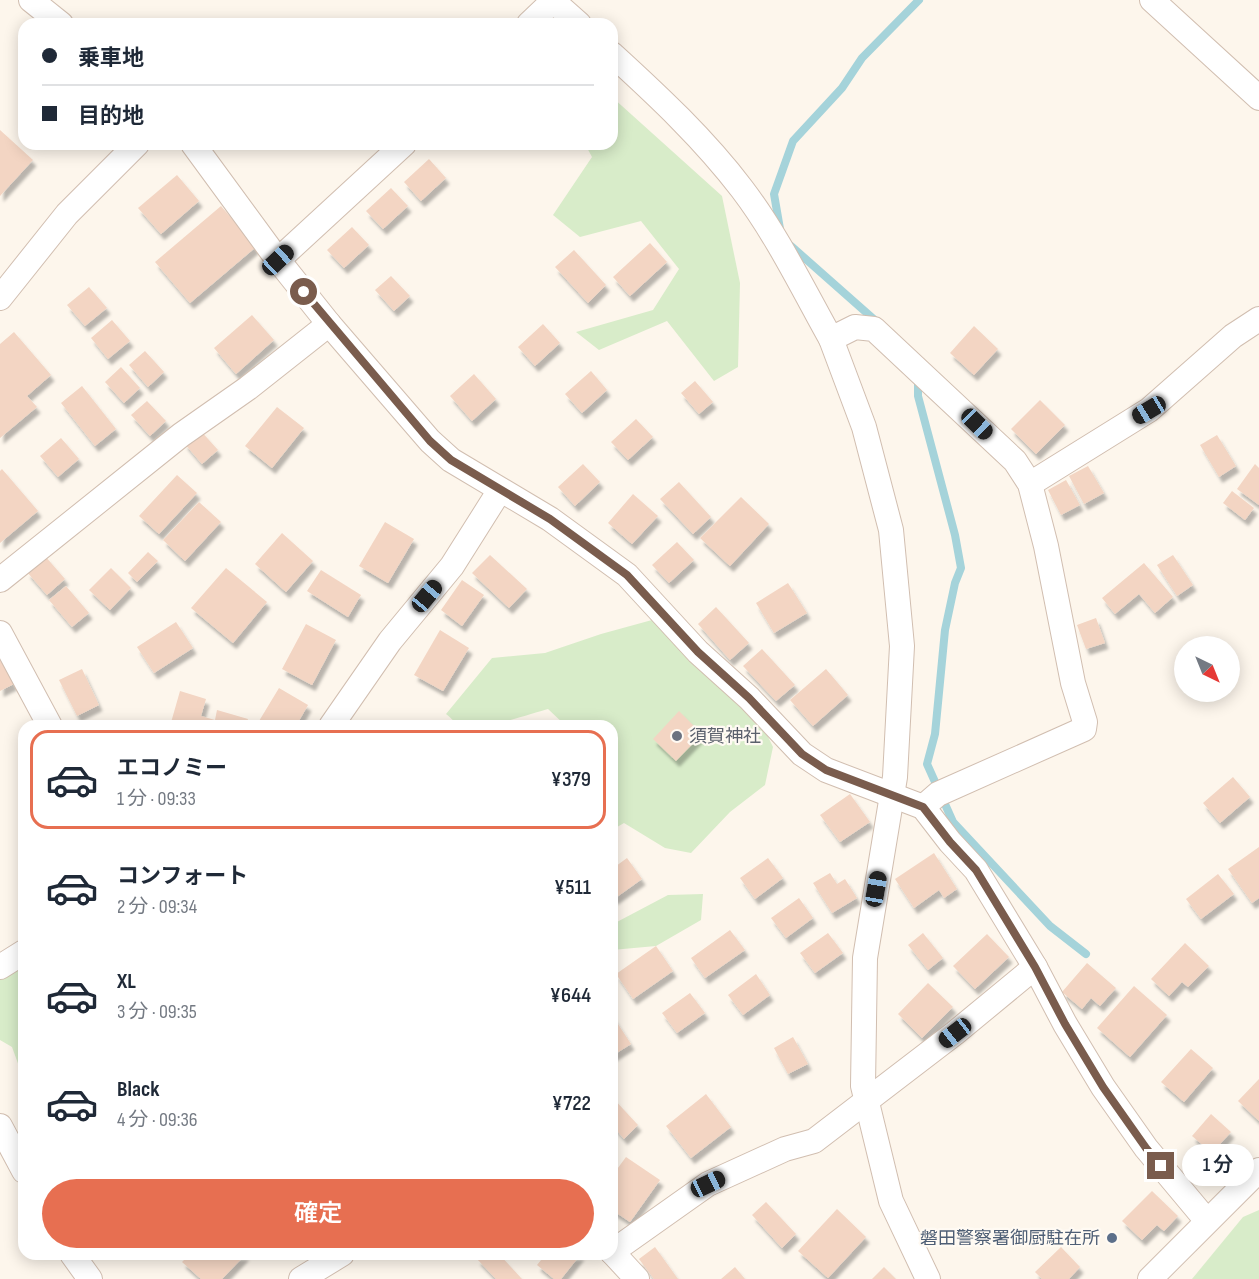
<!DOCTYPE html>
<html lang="ja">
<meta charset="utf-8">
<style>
:root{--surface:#fff;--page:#f6f6f7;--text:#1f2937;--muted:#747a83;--line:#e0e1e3;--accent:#e76f51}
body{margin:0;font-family:"Sofia Sans Condensed","Noto Sans JP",sans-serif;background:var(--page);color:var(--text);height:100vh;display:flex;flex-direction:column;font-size:22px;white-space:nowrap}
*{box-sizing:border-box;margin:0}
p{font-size:20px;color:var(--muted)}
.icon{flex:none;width:33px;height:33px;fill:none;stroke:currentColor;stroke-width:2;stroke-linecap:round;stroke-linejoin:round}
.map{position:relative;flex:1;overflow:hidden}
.sheet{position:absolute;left:18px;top:720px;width:600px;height:540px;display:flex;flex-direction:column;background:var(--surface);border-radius:18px;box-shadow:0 3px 15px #0003}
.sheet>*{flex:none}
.top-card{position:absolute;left:18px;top:18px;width:600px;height:132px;border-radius:18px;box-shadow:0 3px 15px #0003;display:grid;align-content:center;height:132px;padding:0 24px;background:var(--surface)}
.needle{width:39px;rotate:137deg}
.tools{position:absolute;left:1174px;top:636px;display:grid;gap:12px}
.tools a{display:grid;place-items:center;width:66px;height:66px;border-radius:50%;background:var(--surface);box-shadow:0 3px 15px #0003;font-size:30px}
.end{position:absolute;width:27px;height:27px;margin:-14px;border:8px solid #7a5c4d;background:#fff;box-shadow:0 0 0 3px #fff}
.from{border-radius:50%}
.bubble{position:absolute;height:42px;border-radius:21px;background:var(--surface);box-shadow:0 3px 15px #0003;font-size:20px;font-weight:600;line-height:42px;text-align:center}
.car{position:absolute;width:18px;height:36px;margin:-18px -9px;border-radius:8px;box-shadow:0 0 4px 2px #0007;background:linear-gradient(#222 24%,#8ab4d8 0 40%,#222 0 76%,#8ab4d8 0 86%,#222 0)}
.top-card b{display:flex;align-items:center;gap:21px;height:57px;font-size:22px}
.top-card b+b{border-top:2px solid var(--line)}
.top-card i{width:15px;height:15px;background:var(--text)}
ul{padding:10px 0 0;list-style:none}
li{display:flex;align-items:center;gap:18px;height:99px;margin:0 12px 9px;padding:0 12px;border:3px solid transparent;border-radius:18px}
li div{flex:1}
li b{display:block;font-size:22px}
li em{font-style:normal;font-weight:600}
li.selected{border-color:var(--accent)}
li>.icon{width:54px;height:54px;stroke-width:1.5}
.primary-button{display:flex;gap:12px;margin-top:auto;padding:12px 24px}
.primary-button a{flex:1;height:69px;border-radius:36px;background:var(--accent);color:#fff;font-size:24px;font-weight:600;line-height:69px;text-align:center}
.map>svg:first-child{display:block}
.green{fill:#d8ecc9}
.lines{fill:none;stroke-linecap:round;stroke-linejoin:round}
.stream{stroke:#a5d3da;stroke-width:8}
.building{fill:#f3d5c3;filter:url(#shadow)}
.minor-casing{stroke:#d1beb0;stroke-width:26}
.minor{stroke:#fff;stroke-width:24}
.route{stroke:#7a5c4d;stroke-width:8}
.worship-dot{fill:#6b7280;stroke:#fffaf3;stroke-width:2}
.service-dot{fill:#5c6f8a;stroke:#fffaf3;stroke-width:2}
.labels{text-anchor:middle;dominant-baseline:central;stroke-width:4.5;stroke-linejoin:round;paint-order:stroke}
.worship-label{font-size:18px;fill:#5b616d;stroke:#fffaf3;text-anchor:start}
.service-label{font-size:18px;fill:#4e5e75;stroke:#fffaf3;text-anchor:end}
</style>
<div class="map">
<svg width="1259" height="1279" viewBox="0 0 1259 1279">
<defs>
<filter id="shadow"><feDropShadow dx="3.5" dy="6" stdDeviation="1.5" flood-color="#0004"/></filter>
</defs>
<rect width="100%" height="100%" fill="#fdf6ec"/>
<g class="green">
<polygon points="612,97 722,196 740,283 738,367 714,381 667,321 599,350 576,332 653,310 679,269 641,221 580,237 553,215 592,157 585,144 612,144"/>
<path d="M652 620 688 642 749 698 773 747 765 785 730 812 691 853 665 848 624 823 612 830V726H566L548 709C530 714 478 732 461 726 456 724 450 717 446 714L492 658 545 653 601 634Z"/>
<polygon points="703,894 701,920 656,946 612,950 612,921 615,923 668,895"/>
<polygon points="24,964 24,1080 12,1047 0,1040 0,979"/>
<polygon points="1259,1210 1259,1279 1192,1279 1243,1217"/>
</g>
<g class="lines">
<g class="stream">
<polyline points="780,229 774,194 793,141 842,88 862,58 919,0"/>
<polyline points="791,246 877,322"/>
<polyline points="918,378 918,396 955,535 961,568 955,583 945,630 935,734 927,764 953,822 1050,926 1086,954"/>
</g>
</g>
<g class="building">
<polygon points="0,130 33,160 0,196"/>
<polygon points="429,159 446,178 421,201 404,182"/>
<polygon points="177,175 199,201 161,234 138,208"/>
<polygon points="391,188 408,206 383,229 366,211"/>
<polygon points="221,206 256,247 190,303 155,262"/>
<polygon points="352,227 369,245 344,268 327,250"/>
<polygon points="650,243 667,262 630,296 613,277"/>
<polygon points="574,250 606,285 588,303 555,267"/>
<polygon points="391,276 410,296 394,311 375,290"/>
<polygon points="89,287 107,308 85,326 67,305"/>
<polygon points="252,315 274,340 236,374 214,348"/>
<polygon points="112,320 130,341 108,359 91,338"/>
<polygon points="543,324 560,343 535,366 518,347"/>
<polygon points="974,326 998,349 974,375 950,353"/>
<polygon points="14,332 51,375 27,396 37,407 0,438 0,344"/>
<polygon points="145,351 164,372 148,387 129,365"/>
<polygon points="121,367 140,388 124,403 105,382"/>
<polygon points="591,371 607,390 582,413 565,394"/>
<polygon points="474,374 496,399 472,421 450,396"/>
<polygon points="695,381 713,402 699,414 681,393"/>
<polygon points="82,386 116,429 95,446 61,403"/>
<polygon points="1040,400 1065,425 1036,454 1011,429"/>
<polygon points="147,401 166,421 150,436 131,415"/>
<polygon points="277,407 304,428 272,468 245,446"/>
<polygon points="636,419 653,437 628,460 611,442"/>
<polygon points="199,429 218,450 202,464 184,443"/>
<polygon points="1217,435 1236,466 1219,477 1200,445"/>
<polygon points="61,438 79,459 58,477 40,456"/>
<polygon points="583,464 600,482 575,506 558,487"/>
<polygon points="1255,464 1259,468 1259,505 1237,489"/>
<polygon points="1088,466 1104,493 1084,504 1069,476"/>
<polygon points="2,469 38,511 0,543 0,471"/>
<polygon points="177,475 197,493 159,534 139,516"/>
<polygon points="1066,480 1080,505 1061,515 1048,490"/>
<polygon points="679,482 711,517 693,534 660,499"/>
<polygon points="1232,491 1254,508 1245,520 1223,503"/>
<polygon points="633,494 658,516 632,544 608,523"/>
<polygon points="741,497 769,524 730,566 700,538"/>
<polygon points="199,502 221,522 185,561 163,540"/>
<polygon points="385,522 414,539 388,583 359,566"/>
<polygon points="282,533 313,561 286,592 255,564"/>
<polygon points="677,542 694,560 669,583 652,565"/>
<polygon points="148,552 158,561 137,582 128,573"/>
<polygon points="490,555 527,589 509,608 472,573"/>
<polygon points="1173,555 1193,585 1177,596 1157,565"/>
<polygon points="45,556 65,579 47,595 27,572"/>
<polygon points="1144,563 1173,597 1155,613 1139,594 1115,614 1102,598"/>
<polygon points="111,568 131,588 110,610 89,590"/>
<polygon points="226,568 267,602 233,643 191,608"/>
<polygon points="321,570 361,595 348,617 307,591"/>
<polygon points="462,580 484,595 462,626 441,610"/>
<polygon points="788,583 807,613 774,633 756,603"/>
<polygon points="66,586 89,613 72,627 49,600"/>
<polygon points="716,607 749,643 730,660 698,624"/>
<polygon points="1096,618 1105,643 1086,649 1077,625"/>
<polygon points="176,622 193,648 154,673 137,647"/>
<polygon points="306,624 336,640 312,685 282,669"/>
<polygon points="440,630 469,648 443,691 414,675"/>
<polygon points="762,649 795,685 776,701 743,666"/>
<polygon points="0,660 14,684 0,691"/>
<polygon points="82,669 99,705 77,716 59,680"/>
<polygon points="826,669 848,695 813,726 790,700"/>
<polygon points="279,688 308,705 296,726 256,726"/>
<polygon points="180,691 206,699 201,716 215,720 217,710 248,719 246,726 170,726"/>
<polygon points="679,711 702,734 676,761 653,739"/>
<polygon points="1233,777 1250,797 1220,823 1203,803"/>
<polygon points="850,794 870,822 840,842 820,815"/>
<polygon points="1259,847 1259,898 1252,903 1228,869"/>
<polygon points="934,853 957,889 944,898 939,890 914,908 895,879"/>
<polygon points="627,858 642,879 614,899 612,896 612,869"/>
<polygon points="768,858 783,878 755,899 740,878"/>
<polygon points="830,873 837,884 845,879 857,898 832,913 813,883"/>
<polygon points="1218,874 1234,894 1201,919 1186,899"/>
<polygon points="799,898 813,918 786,938 771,918"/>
<polygon points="730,930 745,950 705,978 691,958"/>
<polygon points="828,933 843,953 815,973 800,953"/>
<polygon points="923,933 943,958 928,970 908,945"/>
<polygon points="987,934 1009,957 975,989 953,966"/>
<polygon points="1185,943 1209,966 1188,987 1182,982 1169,996 1151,979"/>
<polygon points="656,946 673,971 633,999 616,974"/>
<polygon points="1087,963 1116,988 1100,1006 1091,998 1082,1009 1062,992"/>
<polygon points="756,974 770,995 743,1015 728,995"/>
<polygon points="928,983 953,1007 922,1038 898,1014"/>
<polygon points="1134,986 1167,1015 1130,1057 1097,1028"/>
<polygon points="690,993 705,1013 677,1033 662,1013"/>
<polygon points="612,1015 631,1044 612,1056"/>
<polygon points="793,1037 808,1064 788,1074 774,1048"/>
<polygon points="1191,1049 1213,1068 1184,1102 1161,1082"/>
<polygon points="1259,1079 1259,1121 1238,1101"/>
<polygon points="706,1094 731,1127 691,1158 666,1126"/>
<polygon points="612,1097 638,1125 624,1139 612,1125"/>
<polygon points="1211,1114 1231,1132 1212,1153 1192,1136"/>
<polygon points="626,1157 660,1180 630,1222 612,1210 612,1176"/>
<polygon points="1152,1191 1178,1216 1164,1231 1157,1225 1142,1240 1122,1221"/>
<polygon points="766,1202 796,1234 782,1248 752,1215"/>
<polygon points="837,1209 866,1237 828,1278 798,1251"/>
<polygon points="655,1247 678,1279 654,1279 639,1259"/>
<polygon points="1061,1247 1080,1267 1069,1279 1042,1279 1035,1272"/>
<polygon points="190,1254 246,1254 222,1279 201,1279 182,1262"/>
<polygon points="483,1254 499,1254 522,1279 496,1279 477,1259"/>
<polygon points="546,1254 581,1254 561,1279 554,1279 537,1265"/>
<polygon points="735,1267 745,1279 721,1279"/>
<polygon points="884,1267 896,1279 872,1279"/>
</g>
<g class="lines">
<g class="minor-casing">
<g id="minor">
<polyline points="31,0 61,24"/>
<polyline points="552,0 579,24"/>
<polyline points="1152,0 1259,98"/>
<polyline points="529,24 554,0"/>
<path d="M612 54C658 96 704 139 742 189 777 235 803 289 831 339L855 327 874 329 1015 461 1030 484 1046 546 1073 683 1085 722 1084 729 938 794 923 807"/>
<polyline points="193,144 278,260 329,324 430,441 451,460 550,519 627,575 698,652 749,698 802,754 826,770 923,807 950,842 976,870 1035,967 1065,1024 1103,1087 1146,1148 1207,1221"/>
<polyline points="278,260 404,144"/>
<polyline points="0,298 67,214 137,144"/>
<polyline points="831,339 864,427 891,530 902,646 895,777 865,958 863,1086 891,1201 928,1279"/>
<polyline points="1030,484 1149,410 1233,336 1259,319"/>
<polyline points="0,580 181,435 248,388 329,324"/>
<polyline points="0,633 50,726"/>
<polyline points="331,726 390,641 452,566 500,490"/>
<polyline points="0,967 24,952"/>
<polyline points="0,1126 24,1171"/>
<polyline points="612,1252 708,1184 785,1149 814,1141 955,1033 1035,967"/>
<polyline points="612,1252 637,1279"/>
<polyline points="72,1254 90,1279"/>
<polyline points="301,1279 342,1254"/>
<polyline points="1150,1279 1259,1170"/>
</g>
</g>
<use href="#minor" class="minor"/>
</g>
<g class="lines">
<polyline class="route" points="304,292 430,441 451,460 550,519 627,575 698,652 749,698 802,754 826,770 923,807 950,842 976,870 1035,967 1065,1024 1103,1087 1146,1148 1161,1166"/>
</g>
<circle class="worship-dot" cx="677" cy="736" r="6"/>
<circle class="service-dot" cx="1112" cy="1238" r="6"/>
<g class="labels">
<g class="worship-label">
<text x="689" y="736">須賀神社</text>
</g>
<g class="service-label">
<text x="1100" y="1238">磐田警察署御厨駐在所</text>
</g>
</g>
</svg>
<div class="tools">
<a><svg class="needle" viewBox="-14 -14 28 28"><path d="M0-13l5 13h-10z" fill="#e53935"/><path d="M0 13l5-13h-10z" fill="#747a83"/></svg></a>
</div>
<i class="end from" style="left:304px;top:292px"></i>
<i class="end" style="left:1161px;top:1166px"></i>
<div class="bubble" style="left:1182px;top:1144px;width:72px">1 分</div>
<i class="car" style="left:278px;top:260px;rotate:47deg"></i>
<i class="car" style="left:1149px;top:410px;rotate:239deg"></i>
<i class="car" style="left:977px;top:424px;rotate:134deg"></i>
<i class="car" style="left:427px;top:596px;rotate:40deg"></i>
<i class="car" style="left:876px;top:889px;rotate:10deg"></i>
<i class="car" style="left:955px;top:1033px;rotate:232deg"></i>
<i class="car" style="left:708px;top:1184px;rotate:65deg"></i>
<div class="top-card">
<b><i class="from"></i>乗車地</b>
<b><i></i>目的地</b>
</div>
<section class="sheet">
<ul>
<li class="selected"><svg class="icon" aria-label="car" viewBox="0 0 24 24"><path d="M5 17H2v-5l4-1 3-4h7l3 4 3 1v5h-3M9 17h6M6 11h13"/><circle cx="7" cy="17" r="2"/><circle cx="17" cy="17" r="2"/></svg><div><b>エコノミー</b><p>1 分 · 09:33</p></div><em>¥379</em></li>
<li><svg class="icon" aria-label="car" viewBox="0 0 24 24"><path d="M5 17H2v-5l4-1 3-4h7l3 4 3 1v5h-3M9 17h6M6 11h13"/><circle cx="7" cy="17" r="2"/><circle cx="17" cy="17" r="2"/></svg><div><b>コンフォート</b><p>2 分 · 09:34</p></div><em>¥511</em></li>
<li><svg class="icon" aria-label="car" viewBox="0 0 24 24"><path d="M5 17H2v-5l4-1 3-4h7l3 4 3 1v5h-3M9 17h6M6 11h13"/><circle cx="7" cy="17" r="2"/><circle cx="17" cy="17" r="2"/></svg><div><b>XL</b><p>3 分 · 09:35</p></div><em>¥644</em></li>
<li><svg class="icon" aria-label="car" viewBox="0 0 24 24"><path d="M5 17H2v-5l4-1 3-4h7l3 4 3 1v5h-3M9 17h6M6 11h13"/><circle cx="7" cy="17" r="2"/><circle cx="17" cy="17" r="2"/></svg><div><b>Black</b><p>4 分 · 09:36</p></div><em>¥722</em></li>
</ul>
<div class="primary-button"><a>確定</a></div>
</section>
</div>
